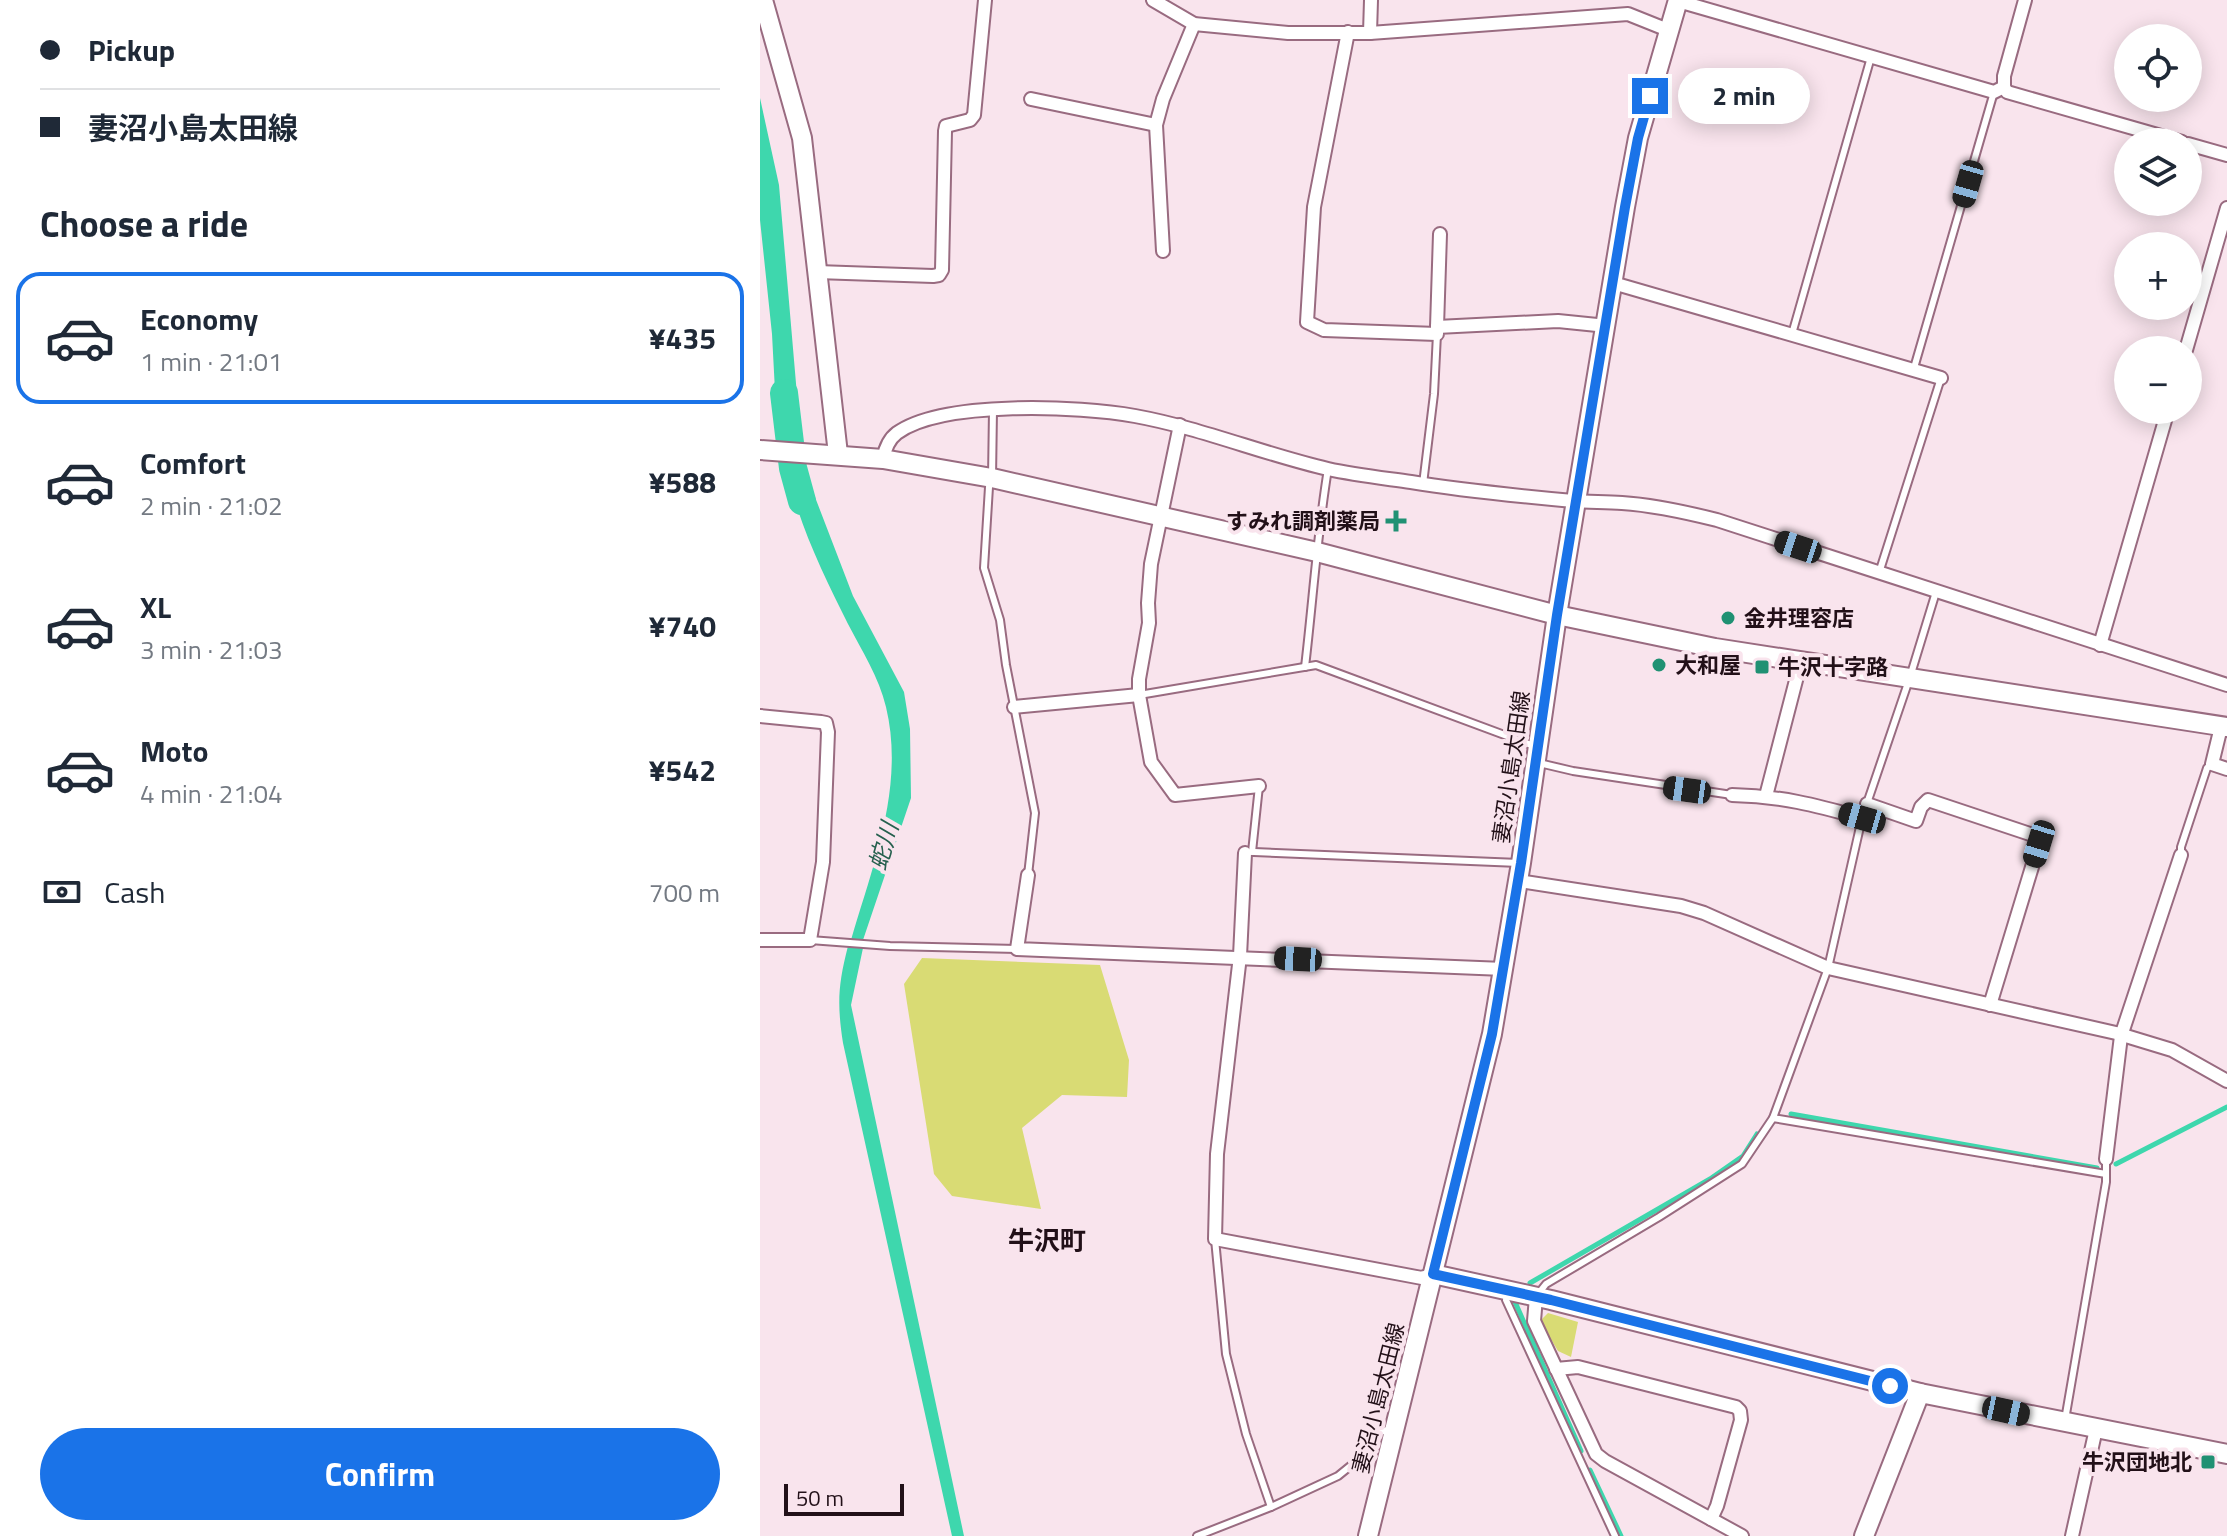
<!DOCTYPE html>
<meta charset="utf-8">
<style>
:root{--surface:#fff;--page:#f2f2f3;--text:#1f2937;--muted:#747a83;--line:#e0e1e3;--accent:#1a73e8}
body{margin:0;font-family:"Titillium Web","Noto Sans JP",sans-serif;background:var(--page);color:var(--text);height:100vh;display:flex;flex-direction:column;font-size:30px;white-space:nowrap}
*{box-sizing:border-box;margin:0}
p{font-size:26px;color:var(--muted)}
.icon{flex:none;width:44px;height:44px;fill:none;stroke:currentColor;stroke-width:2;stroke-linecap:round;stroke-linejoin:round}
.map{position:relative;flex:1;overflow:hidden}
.side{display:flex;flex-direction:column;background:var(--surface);width:760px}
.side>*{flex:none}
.guide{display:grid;align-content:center;height:176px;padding:0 40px;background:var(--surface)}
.fabs{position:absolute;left:1354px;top:24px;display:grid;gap:16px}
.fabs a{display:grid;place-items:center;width:88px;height:88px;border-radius:50%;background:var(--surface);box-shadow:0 4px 20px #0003;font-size:40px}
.scale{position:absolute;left:24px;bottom:20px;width:120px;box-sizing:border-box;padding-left:8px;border:4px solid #221018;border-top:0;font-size:22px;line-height:28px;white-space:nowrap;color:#221018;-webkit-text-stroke:6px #f9e4ed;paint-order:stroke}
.end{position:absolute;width:36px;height:36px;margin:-18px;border:10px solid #1a73e8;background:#fff;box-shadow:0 0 0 4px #fff}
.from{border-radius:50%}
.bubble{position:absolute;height:56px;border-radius:28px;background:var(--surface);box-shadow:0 4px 20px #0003;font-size:26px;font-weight:700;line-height:56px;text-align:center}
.car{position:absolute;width:24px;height:48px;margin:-24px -12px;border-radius:10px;box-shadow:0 0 6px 2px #0007;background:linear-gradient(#222 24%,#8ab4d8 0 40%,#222 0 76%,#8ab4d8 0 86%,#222 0)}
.guide b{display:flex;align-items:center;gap:28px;height:76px;font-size:30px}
.guide b+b{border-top:2px solid var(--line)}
.guide i{width:20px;height:20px;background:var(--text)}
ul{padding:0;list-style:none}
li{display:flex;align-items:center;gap:24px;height:132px;margin:0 16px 12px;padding:0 24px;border:4px solid transparent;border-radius:24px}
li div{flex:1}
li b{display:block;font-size:30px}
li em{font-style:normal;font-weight:700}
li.current{border-color:var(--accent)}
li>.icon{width:72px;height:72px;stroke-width:1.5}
h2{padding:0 40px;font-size:36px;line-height:96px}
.pay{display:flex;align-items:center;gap:20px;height:88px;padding:0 40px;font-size:30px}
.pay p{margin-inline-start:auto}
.primary-button{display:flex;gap:16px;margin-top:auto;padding:16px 40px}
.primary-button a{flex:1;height:92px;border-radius:48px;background:var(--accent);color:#fff;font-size:32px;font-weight:700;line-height:92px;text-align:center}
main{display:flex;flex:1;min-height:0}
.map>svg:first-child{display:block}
.green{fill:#d9db74}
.water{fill:#3ed7ad}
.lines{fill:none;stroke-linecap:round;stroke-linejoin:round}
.stream{stroke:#3ed7ad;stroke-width:5}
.river{stroke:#3ed7ad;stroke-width:28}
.lane-casing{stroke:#996b80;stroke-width:10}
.street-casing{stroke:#996b80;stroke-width:16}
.secondary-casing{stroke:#996b80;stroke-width:22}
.lane{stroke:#fff;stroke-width:6}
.street{stroke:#fff;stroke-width:12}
.secondary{stroke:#fff;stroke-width:18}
.route{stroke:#1a73e8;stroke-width:10}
.poi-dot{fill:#209173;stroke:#f9e4ed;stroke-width:3}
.labels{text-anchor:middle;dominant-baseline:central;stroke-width:8;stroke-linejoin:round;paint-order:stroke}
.poi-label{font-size:22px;font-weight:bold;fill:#221018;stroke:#f9e4ed;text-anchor:start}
.street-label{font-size:22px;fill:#221018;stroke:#f9e4ed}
.water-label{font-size:24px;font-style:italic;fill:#26604e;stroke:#f9e4ed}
.quarter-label{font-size:26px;font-weight:bold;fill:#221018;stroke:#f9e4ed}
</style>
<main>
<section class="side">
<div class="guide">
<b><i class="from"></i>Pickup</b>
<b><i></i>妻沼小島太田線</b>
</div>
<h2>Choose a ride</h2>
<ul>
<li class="current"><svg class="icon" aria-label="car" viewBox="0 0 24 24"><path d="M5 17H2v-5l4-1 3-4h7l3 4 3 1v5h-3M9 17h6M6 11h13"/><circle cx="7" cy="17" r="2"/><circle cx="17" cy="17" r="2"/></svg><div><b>Economy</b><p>1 min · 21:01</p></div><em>¥435</em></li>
<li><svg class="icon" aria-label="car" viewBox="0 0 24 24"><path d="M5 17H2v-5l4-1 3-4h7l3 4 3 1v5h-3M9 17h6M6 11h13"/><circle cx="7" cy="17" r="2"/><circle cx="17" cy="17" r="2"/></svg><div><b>Comfort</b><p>2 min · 21:02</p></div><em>¥588</em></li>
<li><svg class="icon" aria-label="car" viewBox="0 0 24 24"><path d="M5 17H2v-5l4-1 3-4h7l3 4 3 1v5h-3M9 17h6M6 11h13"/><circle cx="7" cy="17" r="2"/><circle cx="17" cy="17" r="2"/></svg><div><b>XL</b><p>3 min · 21:03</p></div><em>¥740</em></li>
<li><svg class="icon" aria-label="car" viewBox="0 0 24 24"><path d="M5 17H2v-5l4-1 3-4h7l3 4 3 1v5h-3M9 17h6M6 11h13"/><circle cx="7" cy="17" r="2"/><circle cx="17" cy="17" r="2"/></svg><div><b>Moto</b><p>4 min · 21:04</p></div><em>¥542</em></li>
</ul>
<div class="pay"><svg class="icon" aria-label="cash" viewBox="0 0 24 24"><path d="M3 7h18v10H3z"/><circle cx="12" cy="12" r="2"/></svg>Cash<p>700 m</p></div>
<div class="primary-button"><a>Confirm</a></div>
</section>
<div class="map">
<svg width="1467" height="1536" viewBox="0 0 1467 1536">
<rect width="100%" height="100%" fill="#f9e4ed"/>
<g class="green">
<polygon points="162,958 340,965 369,1060 367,1097 302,1095 262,1128 281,1209 192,1196 174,1174 144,984"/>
<polygon points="788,1313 818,1322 811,1357 798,1351 780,1321"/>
</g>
<g class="water">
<polygon points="0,98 19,185 40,430 17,429 12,334 0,220"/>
<path d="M26 464 46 466 50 484 93 596 144 692 150 729 151 798 103 940H91C113 865 145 786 126 707 119 677 102 651 88 624 64 576 35 517 26 464Z"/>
<path d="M88 946 103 948 91 1005 204 1536H192L83 1043C77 1004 78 985 88 946Z"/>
</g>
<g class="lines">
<g class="stream">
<polyline points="1031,1114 1337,1168"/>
<polyline points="1356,1164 1467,1107"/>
<polyline points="770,1283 950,1179 983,1156 997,1134"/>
<polyline points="755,1302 821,1451"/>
<polyline points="830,1470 861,1536"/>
</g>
<polyline class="river" points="24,393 33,468 42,501"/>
<g class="lane-casing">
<g id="lane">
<polyline points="1032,334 1111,57"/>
<polyline points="1154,368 1234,92"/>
<polyline points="233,410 232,478 229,487 224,568 240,620 246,665 275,813 268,875"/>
<polyline points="663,484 674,394 677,334"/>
<polyline points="1119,573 1181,378"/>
<path d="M545 667C553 600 557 535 568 469"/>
<polyline points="379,695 556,665 774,746"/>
<polyline points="779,763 813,771 972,795"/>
<polyline points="492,852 499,786"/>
<polyline points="494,852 759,863"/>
<polyline points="1421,855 1421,847 1447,768 1451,765"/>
<polyline points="50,940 130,946 257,949"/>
<polyline points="1013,1118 1346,1174"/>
<polyline points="455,1239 466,1354 486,1434 511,1507"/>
<polyline points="747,1292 746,1300 855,1536"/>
<polyline points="778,1294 786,1284 899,1217 982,1164 1013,1118 1068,968 1102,818 1150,677 1176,592"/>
<polyline points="1305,1420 1346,1182 1346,1159"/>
<polyline points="437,1536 511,1507 578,1476 599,1459 615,1434 633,1428"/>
</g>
</g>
<g class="street-casing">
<g id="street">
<polyline points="393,0 434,24 528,33 610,33 868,14 908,30"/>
<polyline points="1265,0 1244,76 1244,87 1247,92 1422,142"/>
<polyline points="918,1 1234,92 1244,87"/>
<polyline points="588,32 554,207 547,322 564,330 677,334 677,327 798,321 847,326"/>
<polyline points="610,33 611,0"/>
<polyline points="271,99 396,125"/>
<polyline points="1428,144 1467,155"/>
<polyline points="403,251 396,125 403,99 434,24"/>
<polyline points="57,272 173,276 179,275 182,270 185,131 186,126 210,120 214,115 225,0"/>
<polyline points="853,283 1181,378"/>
<polyline points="677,327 680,234"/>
<polyline points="1426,350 1467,208"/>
<polyline points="420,425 391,564 388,603 389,623 379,679 379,695 391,762 415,795 499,786"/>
<path d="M123 459C125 449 129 439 137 433 183 400 320 406 375 416 441 428 503 454 568 469 595 475 623 478 651 482 705 491 759 496 813 501 829 502 846 502 862 503 894 505 925 512 957 520L1467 685"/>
<polyline points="1340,645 1408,410"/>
<polyline points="254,707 379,695"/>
<polyline points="0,716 61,722 66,723 68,732 63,862 50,940 0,940"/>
<polyline points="1461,727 1452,764 1467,769"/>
<path d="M972 795C1021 796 1055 805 1102 818"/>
<polyline points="1006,796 1041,661"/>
<polyline points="1107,804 1156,821 1161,807 1168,800 1273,835 1279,844 1230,1005"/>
<polyline points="485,853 480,956 457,1154 455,1239 662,1278 673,1274"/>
<polyline points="268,875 257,949 744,969"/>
<polyline points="759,881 921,906 944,913 1068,968 1356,1033 1412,1050 1467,1081"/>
<polyline points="1346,1159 1361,1036 1421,855"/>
<polyline points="776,1297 774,1321 836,1454 845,1461 982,1536"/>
<polyline points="796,1369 818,1367 976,1407 980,1411 981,1420 957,1506 951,1519"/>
<polyline points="1312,1536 1336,1429"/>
</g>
</g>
<g class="secondary-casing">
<g id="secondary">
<polyline points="3,0 42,138 78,454"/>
<polyline points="0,450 123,459 232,478 557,552 797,615 955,648 1467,727"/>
<polyline points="673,1274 791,1300 1160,1393 1467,1454"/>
<polyline points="608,1536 732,1034 761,863 797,615 865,207 878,138 918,0"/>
<polyline points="1104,1536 1160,1393"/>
</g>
</g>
<use href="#lane" class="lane"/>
<use href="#street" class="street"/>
<use href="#secondary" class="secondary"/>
</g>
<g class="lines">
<polyline class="route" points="890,96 878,138 865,207 797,615 761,863 732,1034 673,1274 791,1300 1130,1386"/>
</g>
<g class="poi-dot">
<path d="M632 509h8v8h8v8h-8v8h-8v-8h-8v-8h8z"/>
<circle cx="968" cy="618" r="8"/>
<circle cx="899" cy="665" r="8"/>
<rect x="994" y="659" width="16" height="16" rx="4"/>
<rect x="1440" y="1454" width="16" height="16" rx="4"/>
</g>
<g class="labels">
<g class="poi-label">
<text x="620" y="521" text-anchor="end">すみれ調剤薬局</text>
<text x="984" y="618">金井理容店</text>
<text x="915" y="665">大和屋</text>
<text x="1018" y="667">牛沢十字路</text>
<text x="1432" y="1462" text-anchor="end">牛沢団地北</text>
</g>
<g class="street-label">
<text transform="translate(751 767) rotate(-82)">妻沼小島太田線</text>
<text transform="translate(618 1398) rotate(-76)">妻沼小島太田線</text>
</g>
<g class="water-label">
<text transform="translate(123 846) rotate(-74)">蛇川</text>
</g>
<g class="quarter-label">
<text x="287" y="1240">牛沢町</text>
</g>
</g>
</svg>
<div class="fabs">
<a><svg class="icon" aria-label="locate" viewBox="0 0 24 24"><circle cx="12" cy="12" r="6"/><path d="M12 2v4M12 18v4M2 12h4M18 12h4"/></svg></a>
<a><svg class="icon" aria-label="layers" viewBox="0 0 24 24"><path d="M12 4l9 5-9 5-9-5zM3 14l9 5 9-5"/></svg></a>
<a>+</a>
<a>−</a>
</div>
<div class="scale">50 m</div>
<i class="end from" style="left:1130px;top:1386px"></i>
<i class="end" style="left:890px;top:96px"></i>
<div class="bubble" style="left:918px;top:68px;width:132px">2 min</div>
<i class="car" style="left:1208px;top:184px;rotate:196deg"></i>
<i class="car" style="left:1038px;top:547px;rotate:288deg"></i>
<i class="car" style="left:927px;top:790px;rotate:278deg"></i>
<i class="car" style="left:1102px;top:818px;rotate:286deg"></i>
<i class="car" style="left:1279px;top:844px;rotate:197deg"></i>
<i class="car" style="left:538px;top:959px;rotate:273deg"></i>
<i class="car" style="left:1246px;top:1411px;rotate:102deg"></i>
</div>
</main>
